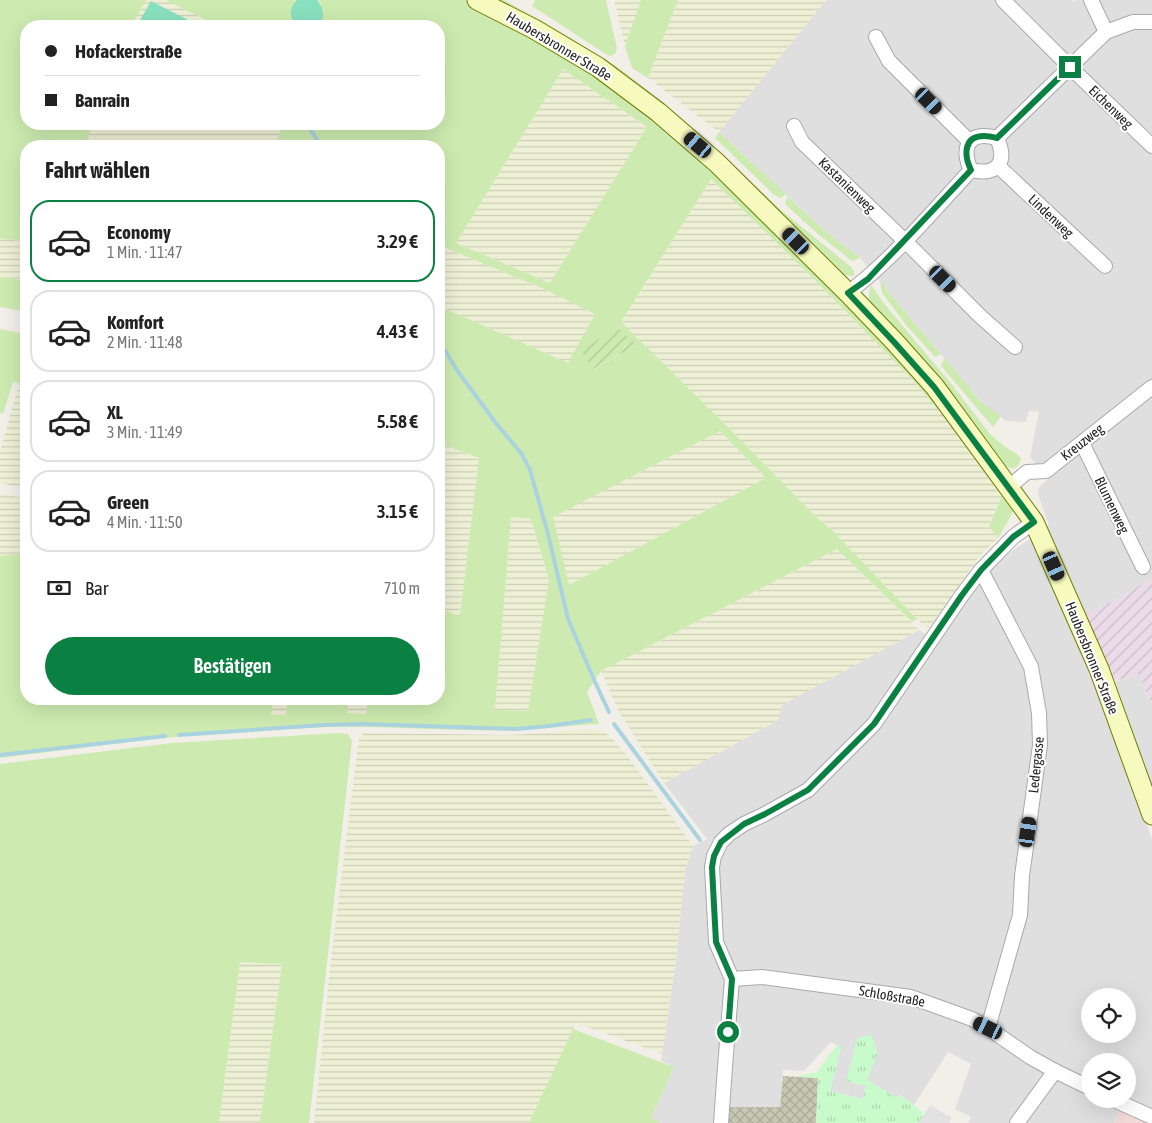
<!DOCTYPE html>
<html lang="de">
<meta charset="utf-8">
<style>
:root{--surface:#fff;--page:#f2f2f2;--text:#222;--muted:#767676;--line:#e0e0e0;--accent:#0b8043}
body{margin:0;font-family:"Asap Condensed",sans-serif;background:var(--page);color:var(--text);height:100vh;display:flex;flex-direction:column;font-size:19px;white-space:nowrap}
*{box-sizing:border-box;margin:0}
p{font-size:16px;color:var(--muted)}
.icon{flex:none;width:28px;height:28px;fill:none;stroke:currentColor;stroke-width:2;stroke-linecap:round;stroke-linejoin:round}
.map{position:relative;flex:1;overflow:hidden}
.panel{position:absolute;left:20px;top:140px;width:425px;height:565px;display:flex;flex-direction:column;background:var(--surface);border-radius:20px;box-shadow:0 5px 20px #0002}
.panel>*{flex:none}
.top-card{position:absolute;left:20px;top:20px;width:425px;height:110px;border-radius:20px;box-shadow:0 5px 20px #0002;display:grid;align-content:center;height:110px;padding:0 25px;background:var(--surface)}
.tools{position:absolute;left:1081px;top:988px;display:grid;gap:10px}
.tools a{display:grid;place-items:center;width:55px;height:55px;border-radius:50%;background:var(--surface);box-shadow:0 5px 20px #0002;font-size:25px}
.end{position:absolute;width:22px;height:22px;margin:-11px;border:6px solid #0b8043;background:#fff;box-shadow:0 0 0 2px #fff}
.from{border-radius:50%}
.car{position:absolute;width:15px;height:30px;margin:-15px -8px;border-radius:6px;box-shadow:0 0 4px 1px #0007;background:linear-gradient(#222 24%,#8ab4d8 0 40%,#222 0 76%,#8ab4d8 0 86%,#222 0)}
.top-card b{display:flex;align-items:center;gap:18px;height:48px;font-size:19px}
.top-card b+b{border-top:1px solid var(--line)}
.top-card i{width:12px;height:12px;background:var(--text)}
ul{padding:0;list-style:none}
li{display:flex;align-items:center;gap:15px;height:82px;margin:0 10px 8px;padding:0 15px;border:2px solid var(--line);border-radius:20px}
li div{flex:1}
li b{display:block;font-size:19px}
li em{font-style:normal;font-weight:600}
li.selected{border-color:var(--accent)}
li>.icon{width:45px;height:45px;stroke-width:1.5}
h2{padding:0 25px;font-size:22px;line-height:60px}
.pay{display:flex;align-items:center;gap:12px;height:55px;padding:0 25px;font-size:19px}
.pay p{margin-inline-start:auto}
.primary-button{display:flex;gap:10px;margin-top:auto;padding:10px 25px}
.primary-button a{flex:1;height:58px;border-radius:30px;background:var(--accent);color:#fff;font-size:20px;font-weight:600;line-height:58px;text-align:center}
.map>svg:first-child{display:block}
.residential{fill:#e0dfdf;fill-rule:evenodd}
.commercial{fill:#f2dad9}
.industrial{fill:url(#industrial-furrows)}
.construction{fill:url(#construction-cross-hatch)}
.farmland{fill:url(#farmland-rules)}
.grass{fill:#cdebb0;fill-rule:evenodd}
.park{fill:url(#park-tufts)}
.garden{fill:url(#garden-furrows)}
.pitch{fill:#88e0be}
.parking{fill:#e2e2e2}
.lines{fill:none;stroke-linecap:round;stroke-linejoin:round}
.stream{stroke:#aad3df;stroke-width:4}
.street-casing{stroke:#a9a9a9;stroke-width:16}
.secondary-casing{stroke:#707d05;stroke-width:21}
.street{stroke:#fff;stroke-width:14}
.secondary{stroke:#f7fabf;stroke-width:19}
.route{stroke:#0b8043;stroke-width:6}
.labels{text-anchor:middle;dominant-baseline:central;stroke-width:4;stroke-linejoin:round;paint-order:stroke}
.street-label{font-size:14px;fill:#222;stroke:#fff}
</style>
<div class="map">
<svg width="1152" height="1123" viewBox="0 0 1152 1123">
<defs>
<pattern id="industrial-furrows" width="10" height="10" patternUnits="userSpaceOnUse" patternTransform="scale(1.25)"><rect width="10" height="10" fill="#ebdbe8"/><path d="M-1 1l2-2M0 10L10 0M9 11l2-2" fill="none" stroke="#c9bcc7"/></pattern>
<pattern id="construction-cross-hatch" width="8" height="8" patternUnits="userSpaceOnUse" patternTransform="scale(1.25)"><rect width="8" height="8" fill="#c7c7b4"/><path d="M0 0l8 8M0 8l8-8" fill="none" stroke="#abab9a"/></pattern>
<pattern id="farmland-rules" width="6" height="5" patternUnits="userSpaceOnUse" patternTransform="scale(1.25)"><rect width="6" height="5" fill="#eef0d5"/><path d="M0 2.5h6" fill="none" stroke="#ccceb7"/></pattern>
<pattern id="park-tufts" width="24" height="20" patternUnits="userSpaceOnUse" patternTransform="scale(1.25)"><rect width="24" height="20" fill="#c8facc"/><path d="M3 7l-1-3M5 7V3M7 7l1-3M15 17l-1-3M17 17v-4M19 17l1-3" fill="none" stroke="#acd6af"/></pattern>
<pattern id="garden-furrows" width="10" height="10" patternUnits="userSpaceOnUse" patternTransform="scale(1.25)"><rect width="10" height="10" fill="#cdebb0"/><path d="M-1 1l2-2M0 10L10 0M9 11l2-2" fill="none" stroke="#b0c997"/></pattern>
</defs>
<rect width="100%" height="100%" fill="#f2efe9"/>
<path class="residential" d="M826 0H1072L1073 2 1077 0H1152V578L1115 600 1085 614 1070 620 1096 688 1139 674 1152 705V817L1145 819 1152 839V1123L1119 1111 1114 1123H968L971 1117 955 1109 971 1064 948 1052 914 1105 900 1095 896 1097 867 1080 863 1099 830 1091 841 1048 831 1042 804 1071 783 1070 780 1107H729L716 1123H659V1122L651 1118 674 1067 661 1061 675 968 685 869 693 846 707 839 664 783 778 720 781 705 919 630 939 642 990 567 1049 525 1038 494 1039 487 1048 479 1030 457 1039 412 1029 411 1026 422 1006 421 980 401 860 258 824 230 719 132ZM1090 996H1128V1034H1090ZM1090 1061H1128V1099H1090Z"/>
<polygon class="commercial" points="1119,1111 1150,1123 1114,1123"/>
<polygon class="industrial" points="1152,578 1152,705 1139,674 1115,681 1085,614 1115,600"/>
<polygon class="construction" points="783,1076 818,1078 816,1123 728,1123 729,1107 780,1107"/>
<g class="farmland">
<polygon points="146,0 166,0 218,26 131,26"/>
<polygon points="614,0 641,0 625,46"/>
<polygon points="678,0 826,0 719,132 648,78"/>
<polygon points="563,69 647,127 550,283 456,243"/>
<polygon points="92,124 282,124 276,146 86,146"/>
<polygon points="711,179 813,278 912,379 947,420 1002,496 989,527 998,538 981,554 929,628 925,627 833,531 816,517 728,427 621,322"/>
<polygon points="0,238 26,242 26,281 0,277"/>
<polygon points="439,245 544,289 595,314 568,363 439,306"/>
<polygon points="19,384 26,385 26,488 0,483 0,452"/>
<polygon points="720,431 766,478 569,585 552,517"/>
<polygon points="439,443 479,458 460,617 439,609"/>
<polygon points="0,494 26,498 26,553 0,556"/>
<polygon points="511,517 531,519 549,579 528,711 495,710"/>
<polygon points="837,549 919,630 782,705 778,720 664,783 619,712 601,671"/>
<polygon points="273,699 288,699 286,715 271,715"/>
<polygon points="349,699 368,699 366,714 347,713"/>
<polygon points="580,729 601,730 611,737 622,749 693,846 685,869 675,968 662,1054 576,1023 529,1123 314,1123 331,960 359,738 364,733 507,735 548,733"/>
<polygon points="240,962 282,963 260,1123 219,1123"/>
</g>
<g class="grass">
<polygon points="0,0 146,0 131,26 26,26 26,124 92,124 86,146 26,146 26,242 0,238"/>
<polygon points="166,0 297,0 295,1 293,22 298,26 218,26"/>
<path d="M317 0H465L531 34 600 77 710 164 923 380 1012 504V514L998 538 989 527 1002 496 947 420 912 379 813 278 711 179 621 322 728 427 816 517 833 531 917 619 912 622 837 549 601 671 587 692 599 724C571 725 544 729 516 730 468 732 420 728 373 727 326 726 279 729 233 732 155 737 77 749 0 758V556L26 553V699H199V703L212 702 213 699H273L271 715H286L288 699H349L347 713 366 714 368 699H439V609L460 616 479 458 439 443V306L568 363 595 314 544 289 439 245V146H276L282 124H439V26H315L319 24 321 3ZM563 69 647 127 550 283 456 243ZM637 345 594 369 581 351ZM720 431 766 478 569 585 553 517ZM511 517 531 519 549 579 528 711 495 710Z"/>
<polygon points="494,0 504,0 546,23 616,66 663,102 710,143 781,210 850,266 854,271 854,276 843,275 831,266 721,159"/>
<polygon points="535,0 606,0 617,48 615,54 609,56 532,6"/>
<polygon points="641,0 678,0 648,78 632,68 625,46"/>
<polygon points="719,132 786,194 781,198 774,195 715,138"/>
<polygon points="788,197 824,230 860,258 852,261 819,235 785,204 786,200"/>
<polygon points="0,277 26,281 26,312 0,307"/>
<polygon points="880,281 911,319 941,354 935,357 907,326 882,293"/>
<polygon points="871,285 886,306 954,387 990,434 1004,446 1018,455 1021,459 1018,466 1013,469 1005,466 958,400 922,359 877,311 869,300 869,291"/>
<polygon points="0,329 26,334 26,385 13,382 3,414 0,413"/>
<polygon points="945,358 980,401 1001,416 993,427 941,366"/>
<polygon points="339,733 348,734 352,741 309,1123 260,1123 282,964 240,962 219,1123 0,1123 0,764 172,743"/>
<polygon points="573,1029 674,1067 651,1118 660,1122 659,1123 529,1123"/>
</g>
<polygon class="park" points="871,1034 878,1054 867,1080 896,1097 900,1095 914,1105 924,1114 919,1123 816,1123 818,1078 798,1077 798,1076 817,1072 836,1046 841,1047 830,1091 863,1099 866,1086 846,1081 857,1039"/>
<polygon class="garden" points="617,327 637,345 593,369 581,351"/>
<g class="pitch">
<path d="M297 0H317C324 7 327 24 314 26 309 27 303 26 298 26 289 18 288 9 297 0Z"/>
<polygon points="151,1 200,26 137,26"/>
</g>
<polygon class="parking" points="930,1105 952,1118 949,1123 919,1123"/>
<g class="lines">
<g class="stream">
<polyline points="307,124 321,146"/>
<polyline points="439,341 457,370 495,422 521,453 530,470 548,534 568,619 595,682 609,712"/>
<polyline points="614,724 700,840"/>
<polyline points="179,735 323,725 362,724 516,729 549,726 591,720"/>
<polyline points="0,755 165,736"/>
</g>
<g class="street-casing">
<g id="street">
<polyline points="1003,0 1070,67 1152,146"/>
<polyline points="1091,0 1106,32"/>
<polyline points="876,37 889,61 970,142"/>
<polyline points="794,126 802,142 905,241 981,317 1015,347"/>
<polyline points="997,138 1106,32 1133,22 1152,22"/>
<polyline points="998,166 1105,266"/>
<path d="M971 170C997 176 1008 163 997 138"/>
<path d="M971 170C964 156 963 136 984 136 988 136 993 137 997 138"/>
<path d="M848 293C894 258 932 212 971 170"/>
<polyline points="1082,443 1143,567"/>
<polyline points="1009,487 1027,472 1046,471 1152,387"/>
<polyline points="981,570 1031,667 1039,713 1040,745 1022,876 1020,915 988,1028"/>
<polyline points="732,979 762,977 911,997 972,1019 988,1028 1030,1057 1055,1071 1090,1088"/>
<polyline points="1112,1099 1152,1117"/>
<polyline points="721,1123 725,1067 732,979 716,942 712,867 714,856 721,842 729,834 744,824 765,814 808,790 874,724 962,595 981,570 1013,537 1034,522"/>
<polyline points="1017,1123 1055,1071"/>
</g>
</g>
<g class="secondary-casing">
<polyline id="secondary" points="477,0 534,29 598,67 658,112 717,163 848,293 894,341 935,387 1034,522 1099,669 1152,815"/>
</g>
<use href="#street" class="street"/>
<use href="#secondary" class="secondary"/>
</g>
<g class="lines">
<path class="route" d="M728 1032 732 979 716 942 713 887 712 867 714 856 721 842 744 824 765 814 808 790 874 724 962 595 981 570 1013 537 1034 522 934 387 894 342 848 293 868 279 880 266 971 170C964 156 963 136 984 136 988 136 993 137 997 138L1070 67"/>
</g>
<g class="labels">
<g class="street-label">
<text transform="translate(559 46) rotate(31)">Haubersbronner Straße</text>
<text transform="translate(1111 107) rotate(44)">Eichenweg</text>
<text transform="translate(847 185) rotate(44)">Kastanienweg</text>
<text transform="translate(1051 216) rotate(43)">Lindenweg</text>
<text transform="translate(1082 442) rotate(-38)">Kreuzweg</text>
<text transform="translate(1112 505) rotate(64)">Blumenweg</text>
<text transform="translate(1092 658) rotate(68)">Haubersbronner Straße</text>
<text transform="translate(1036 765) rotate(-84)">Ledergasse</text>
<text transform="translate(892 996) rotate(10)">Schloßstraße</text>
</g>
</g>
</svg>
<div class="tools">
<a><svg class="icon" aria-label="locate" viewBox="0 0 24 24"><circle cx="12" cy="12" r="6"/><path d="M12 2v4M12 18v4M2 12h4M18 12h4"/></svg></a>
<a><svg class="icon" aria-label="layers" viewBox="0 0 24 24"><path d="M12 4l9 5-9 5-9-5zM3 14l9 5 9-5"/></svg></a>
</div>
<i class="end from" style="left:728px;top:1032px"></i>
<i class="end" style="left:1070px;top:67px"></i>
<i class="car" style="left:929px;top:101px;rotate:135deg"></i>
<i class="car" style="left:698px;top:145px;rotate:310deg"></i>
<i class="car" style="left:796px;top:241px;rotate:315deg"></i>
<i class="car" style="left:943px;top:279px;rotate:135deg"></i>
<i class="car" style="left:1054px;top:566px;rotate:156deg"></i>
<i class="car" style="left:1028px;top:832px;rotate:8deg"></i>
<i class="car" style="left:988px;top:1028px;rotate:296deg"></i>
<div class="top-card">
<b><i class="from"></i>Hofackerstraße</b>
<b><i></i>Banrain</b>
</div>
<section class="panel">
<h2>Fahrt wählen</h2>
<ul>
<li class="selected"><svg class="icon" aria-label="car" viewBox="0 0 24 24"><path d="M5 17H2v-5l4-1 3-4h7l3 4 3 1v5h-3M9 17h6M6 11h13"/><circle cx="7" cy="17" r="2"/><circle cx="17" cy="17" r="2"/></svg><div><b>Economy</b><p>1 Min. · 11:47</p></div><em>3.29 €</em></li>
<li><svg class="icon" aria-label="car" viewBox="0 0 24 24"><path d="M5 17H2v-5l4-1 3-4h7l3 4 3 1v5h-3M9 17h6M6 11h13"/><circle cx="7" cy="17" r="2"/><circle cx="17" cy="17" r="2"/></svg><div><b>Komfort</b><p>2 Min. · 11:48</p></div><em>4.43 €</em></li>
<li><svg class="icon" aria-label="car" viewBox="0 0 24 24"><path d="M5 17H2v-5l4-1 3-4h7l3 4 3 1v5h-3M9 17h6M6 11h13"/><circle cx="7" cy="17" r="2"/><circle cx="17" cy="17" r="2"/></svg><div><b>XL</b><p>3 Min. · 11:49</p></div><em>5.58 €</em></li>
<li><svg class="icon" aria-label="car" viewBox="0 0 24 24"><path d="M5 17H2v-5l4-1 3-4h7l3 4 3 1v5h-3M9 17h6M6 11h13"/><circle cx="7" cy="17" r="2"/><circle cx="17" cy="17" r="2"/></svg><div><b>Green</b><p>4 Min. · 11:50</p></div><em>3.15 €</em></li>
</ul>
<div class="pay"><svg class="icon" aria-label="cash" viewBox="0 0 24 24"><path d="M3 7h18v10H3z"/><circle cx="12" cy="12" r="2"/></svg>Bar<p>710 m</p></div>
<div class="primary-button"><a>Bestätigen</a></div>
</section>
</div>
